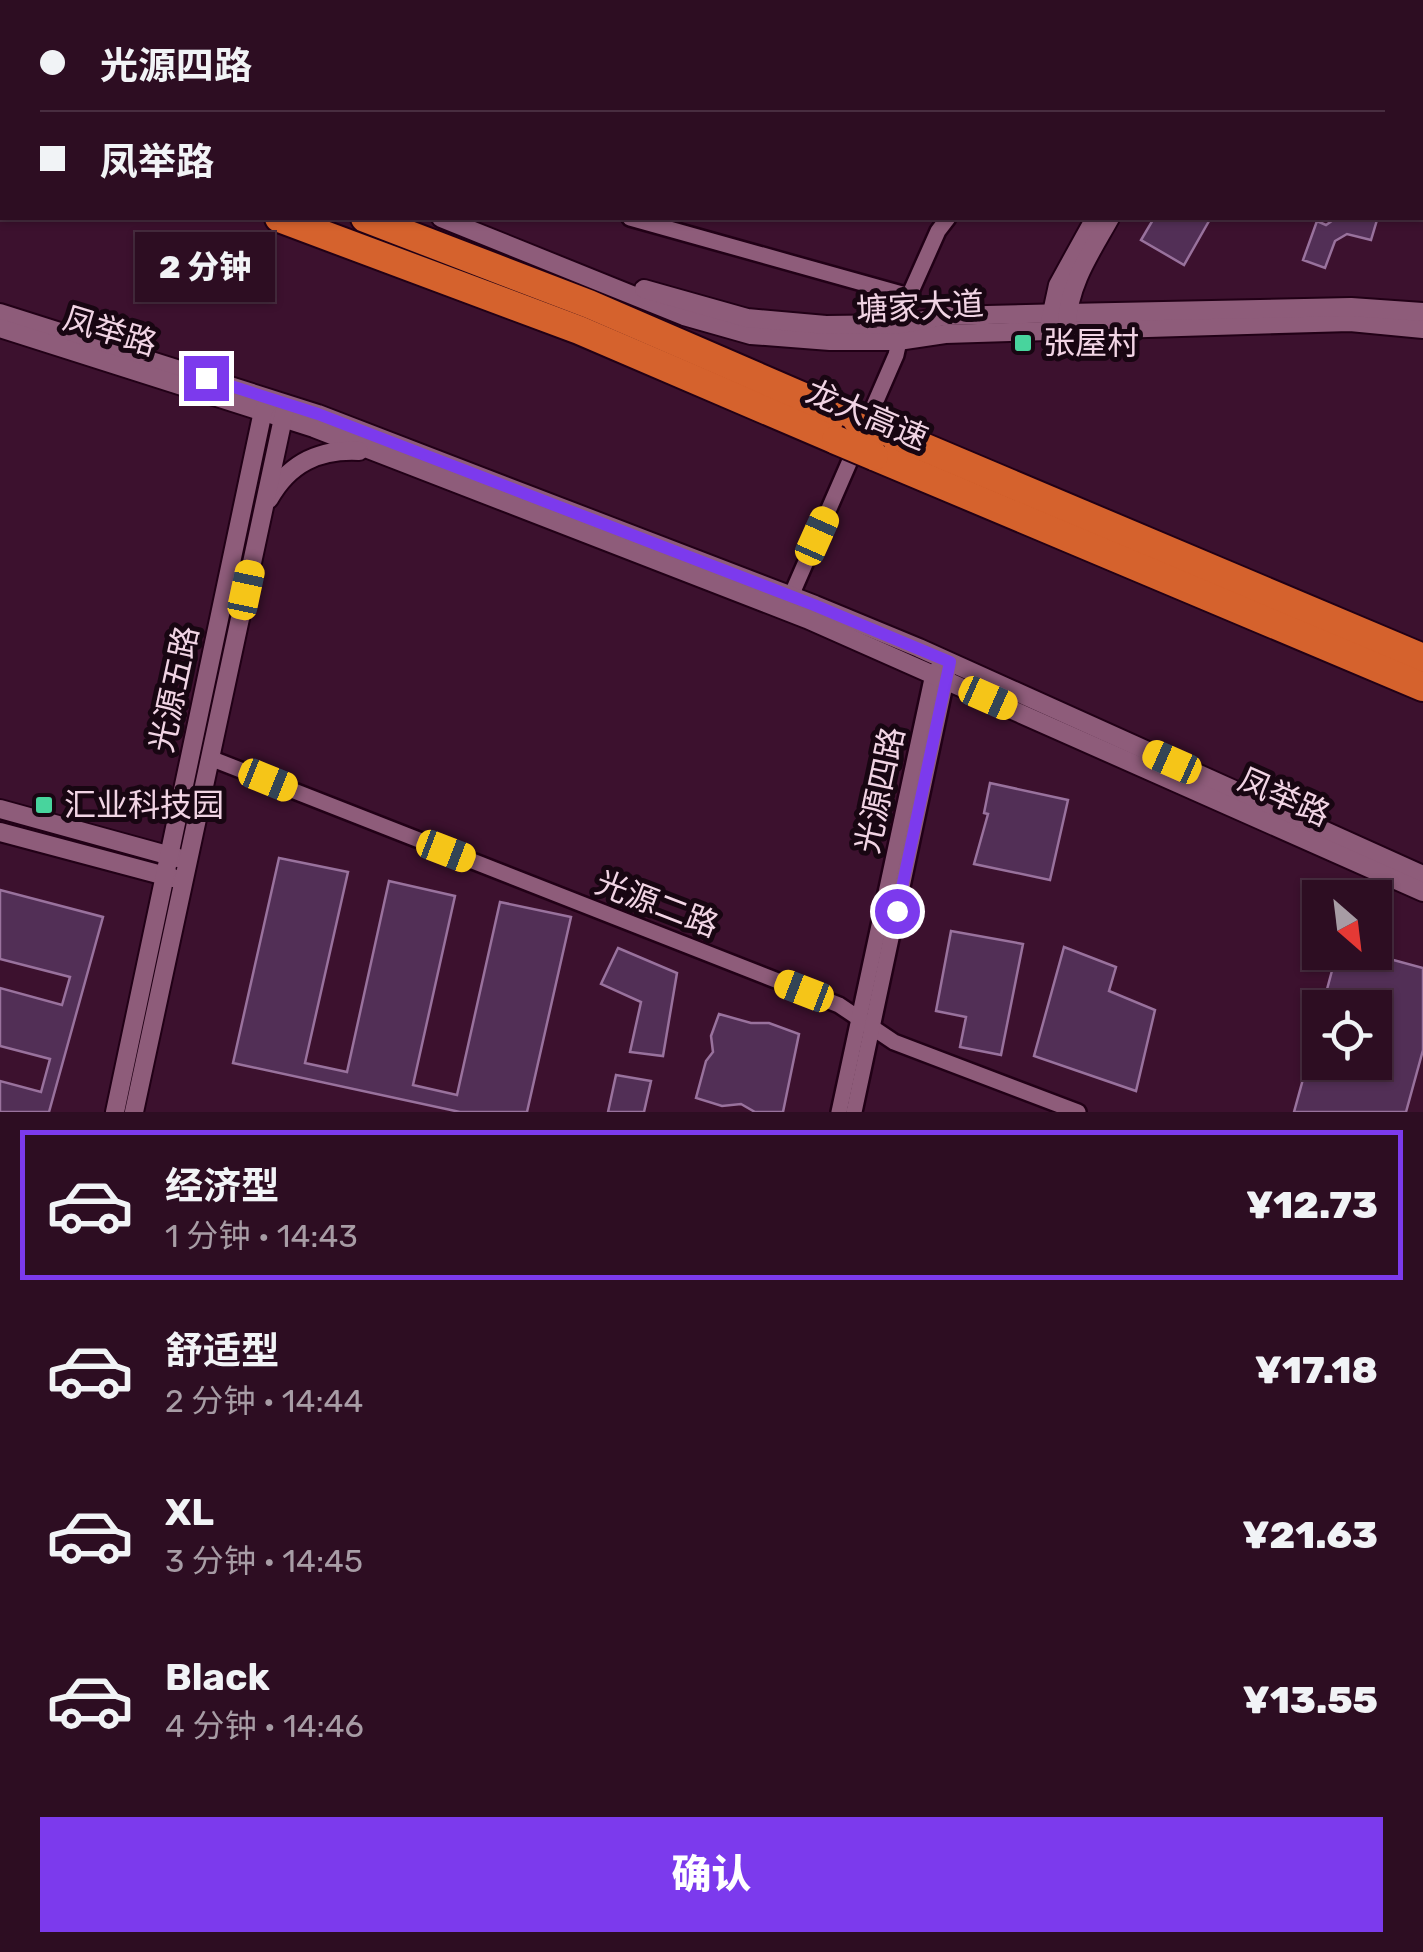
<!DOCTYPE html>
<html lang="zh">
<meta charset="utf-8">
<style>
:root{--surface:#2d0d22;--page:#35162a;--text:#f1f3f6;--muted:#a79ca5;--line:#482d40;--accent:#7c3aed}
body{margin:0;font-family:Rubik,"Noto Sans SC",sans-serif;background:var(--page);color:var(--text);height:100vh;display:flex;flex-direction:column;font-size:38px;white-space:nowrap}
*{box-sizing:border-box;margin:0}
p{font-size:32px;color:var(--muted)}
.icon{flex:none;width:55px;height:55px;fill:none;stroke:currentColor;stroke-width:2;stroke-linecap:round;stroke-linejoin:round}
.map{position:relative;height:1112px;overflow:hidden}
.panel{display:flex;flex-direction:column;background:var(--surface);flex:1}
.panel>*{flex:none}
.guide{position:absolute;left:0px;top:0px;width:1425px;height:220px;box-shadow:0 2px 8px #0004,0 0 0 2px var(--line);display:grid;align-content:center;height:220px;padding:0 40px;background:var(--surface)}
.needle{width:65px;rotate:152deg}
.controls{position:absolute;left:1302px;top:880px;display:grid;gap:20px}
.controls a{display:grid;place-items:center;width:90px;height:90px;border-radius:0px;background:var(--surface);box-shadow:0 2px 8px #0004,0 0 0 2px var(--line);font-size:50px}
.end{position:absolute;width:45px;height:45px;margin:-22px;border:12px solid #7c3aed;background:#fff;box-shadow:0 0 0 5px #fff}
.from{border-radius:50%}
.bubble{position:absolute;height:70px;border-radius:0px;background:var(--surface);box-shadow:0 2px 8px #0004,0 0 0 2px var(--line);font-size:32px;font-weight:800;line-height:70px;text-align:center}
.car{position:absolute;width:30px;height:60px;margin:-30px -15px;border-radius:12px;box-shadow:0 0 8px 2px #0007;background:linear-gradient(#f5c518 24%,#345 0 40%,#f5c518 0 76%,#345 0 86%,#f5c518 0)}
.guide b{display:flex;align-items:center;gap:35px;height:95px;font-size:38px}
.guide b+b{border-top:2px solid var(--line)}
.guide i{width:25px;height:25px;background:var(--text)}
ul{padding:18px 0 0;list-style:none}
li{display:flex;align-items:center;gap:30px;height:150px;margin:0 20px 15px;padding:0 20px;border:5px solid transparent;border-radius:0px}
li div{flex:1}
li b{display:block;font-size:38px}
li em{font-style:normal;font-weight:800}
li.on{border-color:var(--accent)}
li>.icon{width:90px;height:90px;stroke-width:1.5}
.primary-button{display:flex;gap:20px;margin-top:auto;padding:20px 40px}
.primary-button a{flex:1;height:115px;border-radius:0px;background:var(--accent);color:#fff;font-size:40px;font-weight:800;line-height:115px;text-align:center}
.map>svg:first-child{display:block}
.building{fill:#522f56;stroke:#99729d;stroke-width:2.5}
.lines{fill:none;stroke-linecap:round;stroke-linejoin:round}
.minor-casing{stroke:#210016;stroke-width:20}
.tertiary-casing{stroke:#210016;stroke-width:22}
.motorway-casing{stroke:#210016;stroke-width:32}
.minor{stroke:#8e5c7a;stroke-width:15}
.tertiary{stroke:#8e5c7a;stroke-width:18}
.motorway{stroke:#d5622d;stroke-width:28}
.motorway-bridge-casing{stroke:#210016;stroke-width:32;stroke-linecap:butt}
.motorway-bridge{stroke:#d5622d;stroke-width:28}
.route{stroke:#7c3aed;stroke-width:12}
.poi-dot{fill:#48d49d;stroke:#180612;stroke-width:4}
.labels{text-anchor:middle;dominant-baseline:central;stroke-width:10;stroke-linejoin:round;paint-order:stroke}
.street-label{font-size:32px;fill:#f1d4e4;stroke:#180612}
.poi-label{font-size:32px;fill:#f1d4e4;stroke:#180612;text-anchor:start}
</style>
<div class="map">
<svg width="1423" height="1112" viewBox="0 0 1423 1112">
<rect width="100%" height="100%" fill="#3c112e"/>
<g class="building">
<polygon points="1154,218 1204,218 1209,221 1184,265 1141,240"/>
<polygon points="1336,218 1377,220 1371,240 1347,234 1335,241 1325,268 1303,260 1317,221 1326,225"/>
<polygon points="990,783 1068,800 1050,880 974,864 988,814 984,813"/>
<polygon points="279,858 348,872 305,1063 347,1072 389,881 455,896 413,1085 457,1095 500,902 571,917 527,1112 460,1112 233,1063"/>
<polygon points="0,890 103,917 49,1112 0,1112 0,1081 41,1092 50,1059 0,1046 0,988 62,1005 70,977 0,959"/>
<polygon points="951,931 1023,944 1001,1055 960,1047 966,1017 936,1011"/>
<polygon points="1064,947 1116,967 1109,991 1155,1010 1136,1091 1034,1056"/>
<polygon points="618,948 677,973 663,1056 630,1052 641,1002 601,984"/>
<polygon points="1337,952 1364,952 1423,968 1423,1050 1406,1112 1294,1112 1317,1028 1320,1029 1320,1062 1375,1062 1375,1008 1322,1008"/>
<polygon points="719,1014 751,1023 769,1023 799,1034 783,1112 755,1112 741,1104 722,1106 696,1098 706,1061 713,1052 711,1036"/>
<polygon points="616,1075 651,1081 644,1112 608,1112"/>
</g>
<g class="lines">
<g class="minor-casing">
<g id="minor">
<polyline points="989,2 989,0"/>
<polyline points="630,218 909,296 938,231 948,218"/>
<polyline points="791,596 896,355 909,296"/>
<polyline points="210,758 839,1005 894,1042 1078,1112"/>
<polyline points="839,1112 933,674 945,660"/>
<polyline points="854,1112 948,671"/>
</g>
</g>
<g class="tertiary-casing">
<g id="tertiary">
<polyline points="95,0 98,2"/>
<polyline points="119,0 122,2"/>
<polyline points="1213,2 1214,0"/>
<polyline points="1228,2 1230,0"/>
<polyline points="441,218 684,316 751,335 830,341 898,341 945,334 1350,322 1423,329"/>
<polyline points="644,289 747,318 826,325 903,324 945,316 1067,313 1351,307 1423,312"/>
<polyline points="0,313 318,414 815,605 919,648 1423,875"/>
<polyline points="1050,322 1058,285 1095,218"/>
<path d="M1067 325C1068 285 1091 252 1110 218"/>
<polyline points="0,328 314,428 807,619 1423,892"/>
<path d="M269 499C289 463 319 449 359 451"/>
<polyline points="0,809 178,858"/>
<polyline points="0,832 173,878"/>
<polyline points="115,1112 263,411 269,402"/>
<polyline points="134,1112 285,409"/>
</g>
</g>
<g class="motorway-casing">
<g id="motorway">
<polyline points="0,96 2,97"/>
<polyline points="0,124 2,125"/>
<polyline points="279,218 579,330 836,440"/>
<polyline points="365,218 589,304 857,420"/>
<polyline points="890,433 1423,658"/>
<polyline points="874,456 1423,687"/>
</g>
</g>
<use href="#minor" class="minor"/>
<use href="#tertiary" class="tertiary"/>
<use href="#motorway" class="motorway"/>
<g class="motorway-bridge-casing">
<g id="motorway-bridge">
<polyline points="857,420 890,433"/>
<polyline points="836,440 874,456"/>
</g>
</g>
<use href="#motorway-bridge" class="motorway-bridge"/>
</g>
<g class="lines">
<polyline class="route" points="206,378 318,414 814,605 950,662 897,911"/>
</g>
<g class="poi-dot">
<rect x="1013" y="333" width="20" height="20" rx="5"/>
<rect x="34" y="795" width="20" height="20" rx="5"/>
</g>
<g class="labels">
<g class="street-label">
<text transform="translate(920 307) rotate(-3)">塘家大道</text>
<text transform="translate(110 331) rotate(17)">凤举路</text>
<text transform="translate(867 415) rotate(23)">龙大高速</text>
<text transform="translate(174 689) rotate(-78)">光源五路</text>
<text transform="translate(880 790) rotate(-78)">光源四路</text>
<text transform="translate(1284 797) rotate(24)">凤举路</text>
<text transform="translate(657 904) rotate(21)">光源二路</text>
</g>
<g class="poi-label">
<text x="1043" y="343">张屋村</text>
<text x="64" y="805">汇业科技园</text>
</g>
</g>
</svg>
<div class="controls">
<a><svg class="needle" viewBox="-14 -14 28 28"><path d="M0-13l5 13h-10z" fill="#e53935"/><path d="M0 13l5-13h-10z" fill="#a79ca5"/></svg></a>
<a><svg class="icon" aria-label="locate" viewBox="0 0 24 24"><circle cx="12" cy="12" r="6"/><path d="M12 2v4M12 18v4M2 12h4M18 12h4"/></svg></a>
</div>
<i class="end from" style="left:897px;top:911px"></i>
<i class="end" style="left:206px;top:378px"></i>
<div class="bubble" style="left:135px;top:232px;width:140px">2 分钟</div>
<i class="car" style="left:817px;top:536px;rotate:24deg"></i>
<i class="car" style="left:246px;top:590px;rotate:12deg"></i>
<i class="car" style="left:988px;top:698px;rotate:114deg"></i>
<i class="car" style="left:1172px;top:762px;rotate:294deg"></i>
<i class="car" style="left:268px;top:780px;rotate:112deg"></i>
<i class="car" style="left:446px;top:851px;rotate:111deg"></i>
<i class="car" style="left:804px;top:991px;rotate:291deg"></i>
<div class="guide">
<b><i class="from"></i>光源四路</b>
<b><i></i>凤举路</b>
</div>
</div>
<section class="panel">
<ul>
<li class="on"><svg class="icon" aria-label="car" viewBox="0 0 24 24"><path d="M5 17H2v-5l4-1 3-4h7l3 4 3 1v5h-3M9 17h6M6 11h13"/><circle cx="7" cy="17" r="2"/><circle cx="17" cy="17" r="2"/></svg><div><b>经济型</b><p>1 分钟 · 14:43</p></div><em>¥12.73</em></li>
<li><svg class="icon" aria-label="car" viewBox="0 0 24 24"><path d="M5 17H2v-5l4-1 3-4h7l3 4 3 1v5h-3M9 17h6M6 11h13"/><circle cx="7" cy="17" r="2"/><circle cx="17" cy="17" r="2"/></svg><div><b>舒适型</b><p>2 分钟 · 14:44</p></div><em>¥17.18</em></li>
<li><svg class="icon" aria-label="car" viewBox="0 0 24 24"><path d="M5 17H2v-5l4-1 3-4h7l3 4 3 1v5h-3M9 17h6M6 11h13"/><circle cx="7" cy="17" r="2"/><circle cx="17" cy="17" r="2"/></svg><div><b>XL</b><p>3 分钟 · 14:45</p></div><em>¥21.63</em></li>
<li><svg class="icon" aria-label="car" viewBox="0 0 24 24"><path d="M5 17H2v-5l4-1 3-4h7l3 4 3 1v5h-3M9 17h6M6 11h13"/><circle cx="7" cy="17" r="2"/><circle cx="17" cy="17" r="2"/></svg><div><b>Black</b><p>4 分钟 · 14:46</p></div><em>¥13.55</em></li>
</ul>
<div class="primary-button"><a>确认</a></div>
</section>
